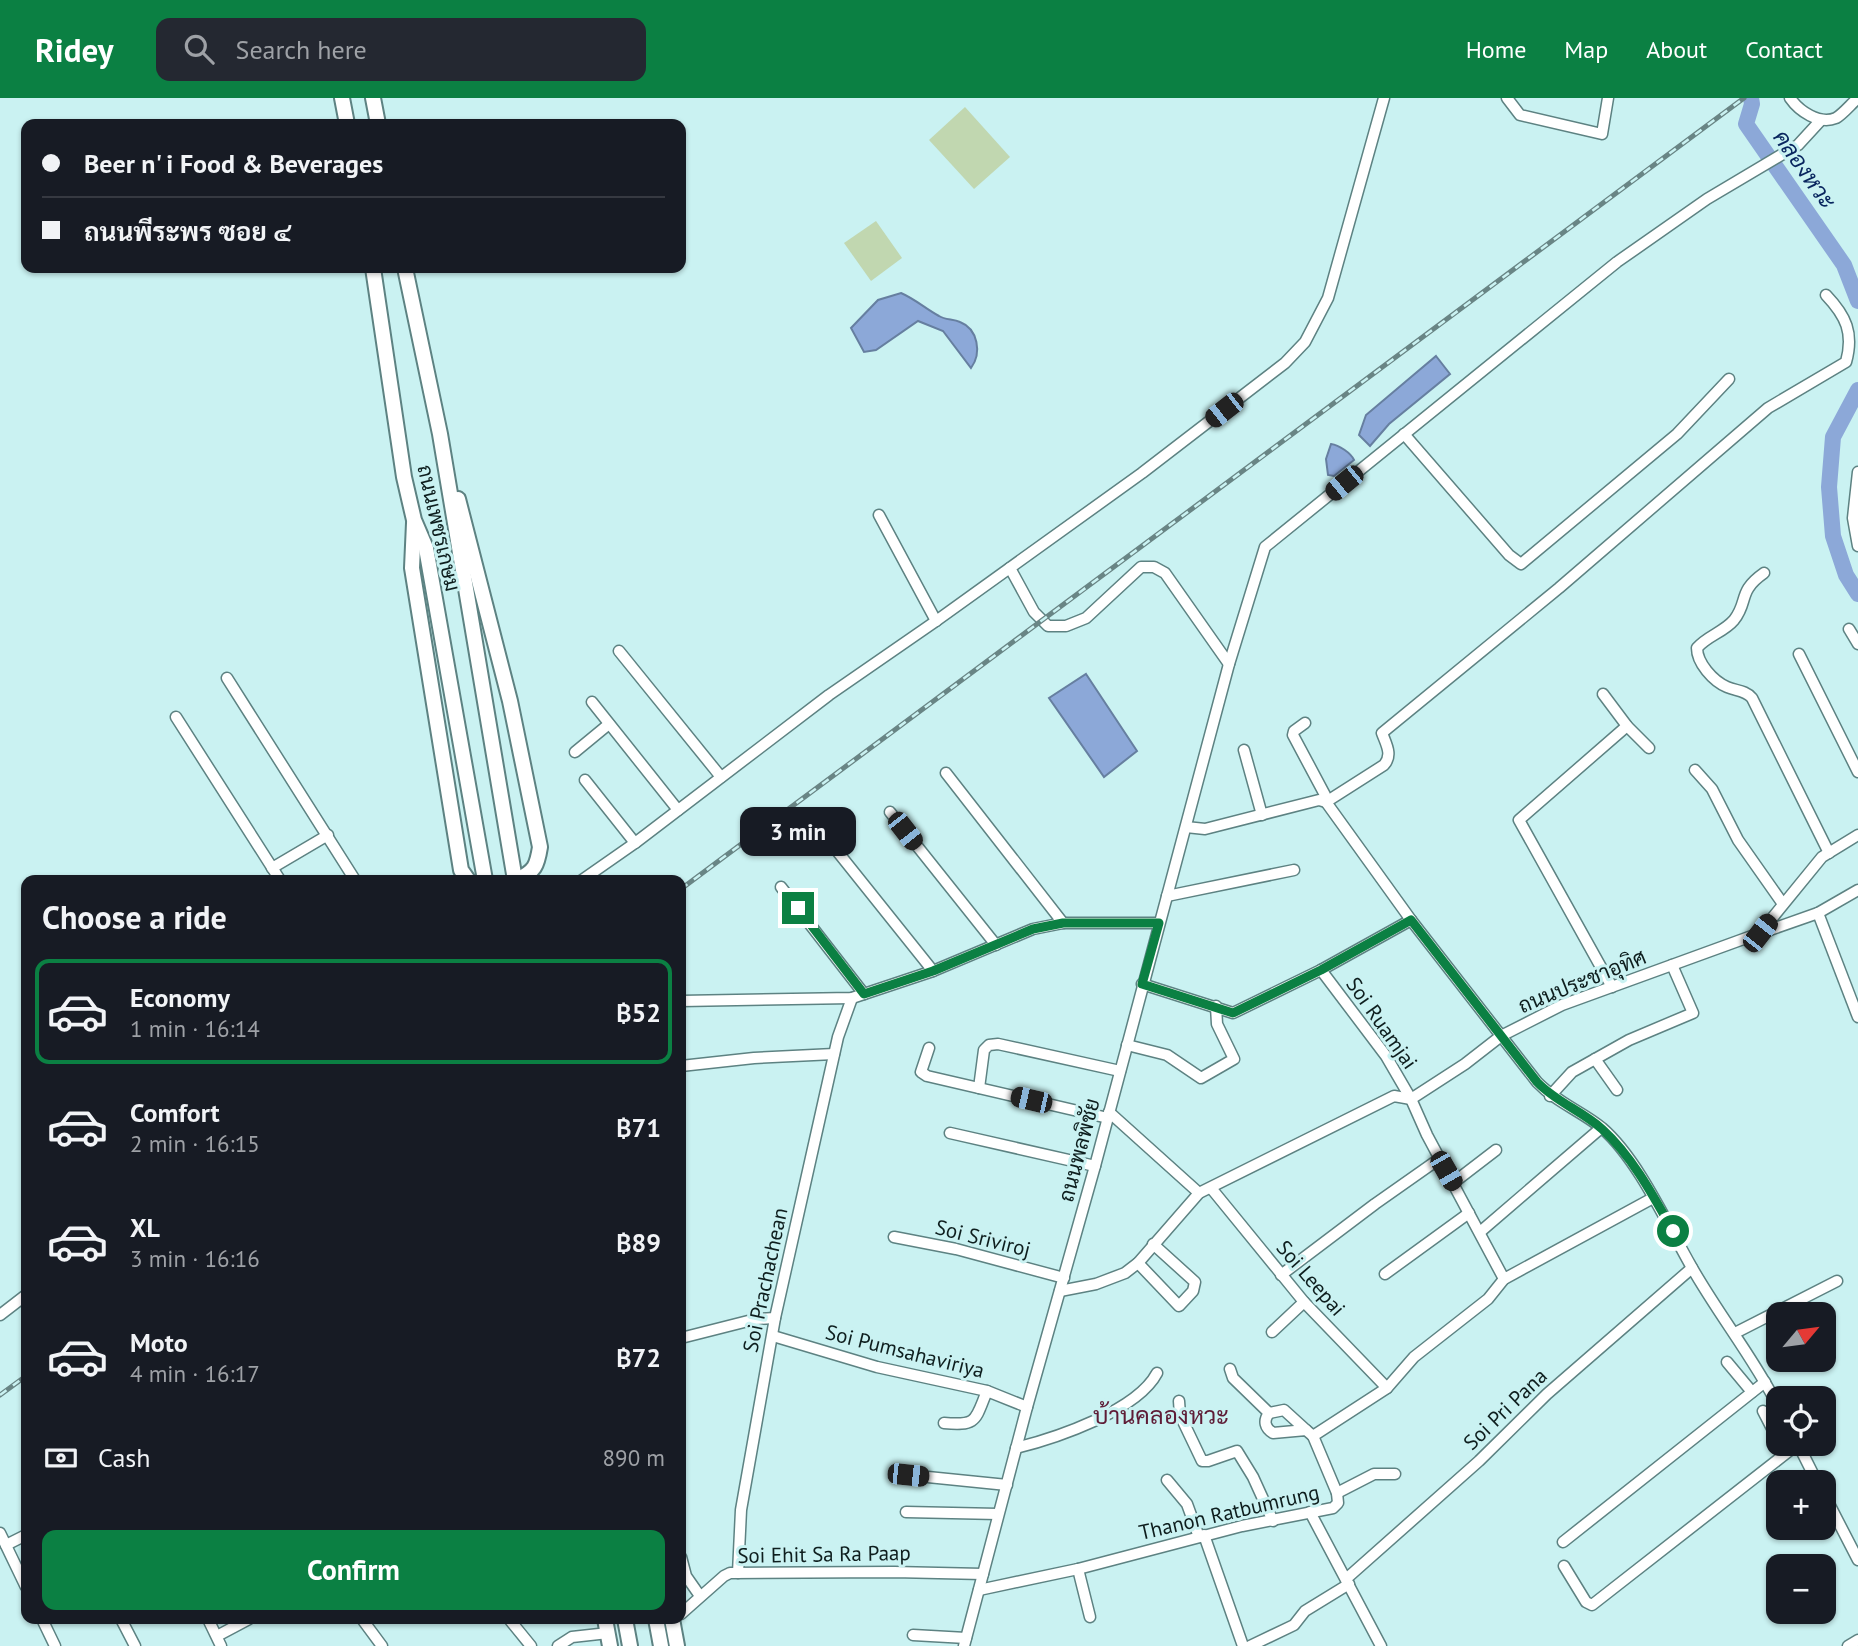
<!DOCTYPE html>
<meta charset="utf-8">
<style>
:root{--surface:#171b24;--page:#242831;--text:#f1f3f6;--muted:#9ea1a6;--line:#363941;--accent:#0b8043}
body{margin:0;font-family:"PT Sans",Sarabun,sans-serif;background:var(--page);color:var(--text);height:100vh;display:flex;flex-direction:column;font-size:26px;white-space:nowrap}
*{box-sizing:border-box;margin:0}
p{font-size:23px;color:var(--muted)}
.icon{flex:none;width:38px;height:38px;fill:none;stroke:currentColor;stroke-width:2;stroke-linecap:round;stroke-linejoin:round}
.map{position:relative;flex:1;overflow:hidden}
.details{position:absolute;left:21px;top:777px;width:665px;height:749px;display:flex;flex-direction:column;background:var(--surface);border-radius:14px;box-shadow:0 2px 5px #0004}
.details>*{flex:none}
.hud{position:absolute;left:21px;top:21px;width:665px;height:154px;border-radius:14px;box-shadow:0 2px 5px #0004;display:grid;align-content:center;height:154px;padding:0 21px;background:var(--surface)}
.needle{width:46px;rotate:61deg}
.buttons{position:absolute;left:1766px;top:1204px;display:grid;gap:14px}
.buttons a{display:grid;place-items:center;width:70px;height:70px;border-radius:14px;background:var(--surface);box-shadow:0 2px 5px #0004;font-size:35px}
.end{position:absolute;width:32px;height:32px;margin:-16px;border:9px solid #0b8043;background:#fff;box-shadow:0 0 0 4px #fff}
.from{border-radius:50%}
.bubble{position:absolute;height:49px;border-radius:14px;background:var(--surface);box-shadow:0 2px 5px #0004;font-size:23px;font-weight:600;line-height:49px;text-align:center}
.car{position:absolute;width:21px;height:42px;margin:-21px -10px;border-radius:9px;box-shadow:0 0 5px 2px #0007;background:linear-gradient(#222 24%,#8ab4d8 0 40%,#222 0 76%,#8ab4d8 0 86%,#222 0)}
.hud b{display:flex;align-items:center;gap:24px;height:66px;font-size:26px}
.hud b+b{border-top:2px solid var(--line)}
.hud i{width:18px;height:18px;background:var(--text)}
ul{padding:0;list-style:none}
li{display:flex;align-items:center;gap:21px;height:105px;margin:0 14px 10px;padding:0 7px;border:4px solid transparent;border-radius:14px}
li div{flex:1}
li b{display:block;font-size:26px}
li em{font-style:normal;font-weight:600}
li.on{border-color:var(--accent)}
li>.icon{width:63px;height:63px;stroke-width:1.5}
h2{padding:0 21px;font-size:32px;line-height:84px}
.pay{display:flex;align-items:center;gap:18px;height:77px;padding:0 21px;font-size:26px}
.pay p{margin-inline-start:auto}
.action{display:flex;gap:14px;margin-top:auto;padding:14px 21px}
.action a{flex:1;height:80px;border-radius:14px;background:var(--accent);color:#fff;font-size:28px;font-weight:600;line-height:80px;text-align:center}
header{display:flex;align-items:center;gap:42px;box-sizing:border-box;height:98px;padding:0 35px;background:var(--accent);color:#fff}
header strong{font-size:33px}
nav{display:flex;gap:38px;margin-inline-start:auto;font-size:24px}
.search{width:490px;height:63px;background:var(--page);display:flex;align-items:center;gap:18px;box-sizing:border-box;padding:0 24px;border-radius:14px;color:var(--muted);font-size:26px}
.map>svg:first-child{display:block}
.green{fill:#c1d7b0}
.water{fill:#8ca8d8;stroke:#667fa0;stroke-width:2}
.lines{fill:none;stroke-linecap:round;stroke-linejoin:round}
.river{stroke:#8ca8d8;stroke-width:16}
.minor-casing{stroke:#5d8282;stroke-width:13}
.highway-casing{stroke:#5d8282;stroke-width:18}
.minor{stroke:#fff;stroke-width:10}
.highway{stroke:#fff;stroke-width:14}
.rail-casing{stroke:#698585;stroke-width:5}
.rail{stroke:#caf2f2;stroke-width:2.5;stroke-dasharray:8;stroke-linecap:butt}
.route{stroke:#0b8043;stroke-width:9}
.labels{text-anchor:middle;dominant-baseline:central;stroke-width:6;stroke-linejoin:round;paint-order:stroke}
.street-label{font-size:21px;fill:#0e1e1e;stroke:#caf2f2}
.water-label{font-size:23px;font-style:italic;fill:#08255e;stroke:#caf2f2}
.quarter-label{font-size:24px;fill:#5e1c36;stroke:#caf2f2}
</style>
<header>
<strong>Ridey</strong>
<div class="search"><svg class="icon" aria-label="search" viewBox="0 0 24 24"><circle cx="10" cy="10" r="6"/><path d="M15 15l6 6"/></svg>Search here</div>
<nav><a>Home</a><a>Map</a><a>About</a><a>Contact</a></nav>
</header>
<div class="map">
<svg width="1858" height="1548" viewBox="0 0 1858 1548">
<rect width="100%" height="100%" fill="#caf2f2"/>
<g class="green">
<polygon points="965,9 1010,59 974,91 929,42"/>
<polygon points="876,123 902,160 871,183 844,145"/>
</g>
<g class="water">
<path d="M901 195C915 201 926 211 939 218 945 222 953 221 960 224 978 231 982 255 971 270L943 233 918 223 876 252 864 254 851 230 878 202Z"/>
<polygon points="1436,258 1450,276 1389,326 1370,348 1359,337 1366,317"/>
<path d="M1331 346C1339 347 1351 355 1354 362L1334 378 1328 377 1326 361Z"/>
<polygon points="1086,576 1137,653 1104,679 1049,600"/>
</g>
<g class="lines">
<g class="river">
<polyline points="1751,0 1752,6 1746,26 1844,167 1858,203"/>
<polyline points="1858,292 1833,339 1829,389 1833,438 1846,477 1858,496"/>
</g>
<g class="minor-casing">
<g id="minor">
<polyline points="1507,0 1520,17 1602,36 1608,0"/>
<path d="M1790 0C1799 13 1819 27 1836 20 1843 16 1851 6 1858 0"/>
<polyline points="1404,336 1509,457 1521,466 1677,336 1729,281"/>
<polyline points="1858,374 1853,420 1858,448"/>
<polyline points="879,417 936,523"/>
<polyline points="1010,470 1034,514 1048,528 1066,528 1086,520 1141,469 1154,469 1165,475 1229,566"/>
<path d="M1764 475C1737 494 1749 503 1734 522 1724 534 1707 538 1697 550 1697 565 1713 583 1727 589 1736 593 1745 592 1752 600L1829 755"/>
<polyline points="1849,531 1858,546"/>
<polyline points="619,553 721,679"/>
<polyline points="1799,556 1858,674"/>
<polyline points="227,580 355,782"/>
<polyline points="1603,596 1627,628 1649,650"/>
<polyline points="592,604 678,712"/>
<polyline points="176,619 280,782"/>
<path d="M1305 625 1294 633 1293 637 1325 697 1326 704 1411 822 1537 984C1556 1004 1581 1013 1602 1030 1638 1061 1667 1126 1691 1168 1718 1216 1753 1259 1778 1308"/>
<polyline points="1244,652 1262,717"/>
<polyline points="575,654 609,626"/>
<polyline points="1695,672 1712,691 1738,742 1783,806"/>
<polyline points="946,675 1063,825"/>
<polyline points="585,682 635,745"/>
<polyline points="890,714 996,847"/>
<path d="M1186 729 1205 731 1319 702 1326 704 1384 667C1393 657 1386 646 1382 635L1559 490 1768 310 1846 264C1854 235 1846 218 1826 197"/>
<polyline points="837,753 933,873"/>
<polyline points="272,770 328,737"/>
<polyline points="582,782 635,745 829,597 936,523 1142,375 1285,265 1305,244 1328,200 1384,0"/>
<polyline points="781,789 864,896"/>
<polyline points="1167,798 1294,772"/>
<polyline points="1818,815 1858,919"/>
<polyline points="1761,835 1818,815 1858,792"/>
<polyline points="1321,872 1386,958 1411,1001 1427,1037 1504,1181"/>
<polyline points="1142,886 1233,915 1321,872 1411,822"/>
<polyline points="1612,889 1519,722 1627,628"/>
<polyline points="681,903 852,900 933,873 1033,831 1063,825 1159,825"/>
<polyline points="1127,947 1167,957 1201,980 1234,961 1217,926 1216,908"/>
<polyline points="929,950 921,974 927,978 1108,1020"/>
<polyline points="1595,961 1617,992"/>
<polyline points="681,968 754,960 834,956"/>
<polyline points="979,990 984,952 989,947 998,946 1120,973"/>
<polyline points="1550,998 1572,974 1629,942 1693,915 1672,867"/>
<polyline points="1109,1014 1199,1095"/>
<polyline points="950,1035 1095,1068"/>
<polyline points="1453,1085 1496,1052"/>
<polyline points="1211,1090 1304,1204 1387,1290"/>
<polyline points="1480,1134 1601,1030"/>
<polyline points="894,1139 956,1151 1064,1180"/>
<polyline points="1138,1165 1179,1208 1193,1193 1195,1184 1153,1146"/>
<polyline points="1385,1176 1469,1115"/>
<polyline points="1281,1177 1375,1106 1439,1061"/>
<polyline points="1060,1193 1096,1186 1125,1175 1138,1165 1199,1095 1394,998 1411,1001 1465,966 1501,938 1562,907 1760,835 1822,759 1858,737"/>
<polyline points="0,1217 26,1197"/>
<polyline points="1272,1234 1304,1204"/>
<polyline points="1735,1235 1837,1183"/>
<polyline points="773,1238 877,1269 987,1293 1027,1309"/>
<polyline points="681,1240 756,1221 775,1220"/>
<polyline points="1727,1264 1752,1294"/>
<path d="M1230 1271 1233 1280 1269 1315C1263 1323 1265 1330 1273 1335L1306 1332 1313 1338"/>
<polyline points="1179,1303 1180,1317 1202,1363 1208,1363 1237,1353 1253,1379 1273,1423"/>
<polyline points="1763,1313 1778,1342"/>
<polyline points="1269,1315 1284,1312 1306,1332"/>
<path d="M944 1325C978 1328 975 1322 987 1293"/>
<polyline points="1798,1346 1817,1384"/>
<path d="M1016 1350C1056 1340 1137 1313 1157 1275"/>
<polyline points="908,1377 1007,1387"/>
<polyline points="1167,1382 1187,1406 1199,1439"/>
<polyline points="1337,1395 1374,1376 1395,1376"/>
<polyline points="1824,1396 1858,1462"/>
<polyline points="906,1414 998,1416"/>
<polyline points="1310,1414 1381,1548"/>
<polyline points="0,1435 26,1489"/>
<polyline points="1204,1437 1243,1548"/>
<polyline points="1563,1444 1765,1284"/>
<polyline points="6,1447 26,1437"/>
<polyline points="681,1459 686,1478 700,1498"/>
<polyline points="1564,1468 1586,1504 1592,1507 1798,1346"/>
<polyline points="1078,1471 1090,1519"/>
<polyline points="738,1475 741,1412 775,1220 838,939 852,900"/>
<polyline points="1346,1481 1479,1363 1547,1296 1692,1170"/>
<polyline points="979,1492 1078,1471 1242,1428 1333,1410 1338,1405 1337,1395 1313,1338 1387,1290 1414,1259 1488,1201 1504,1181 1653,1100"/>
<polyline points="681,1516 724,1478 730,1475 894,1474 983,1476"/>
<polyline points="42,1521 55,1548"/>
<polyline points="121,1521 135,1548"/>
<polyline points="208,1521 221,1548"/>
<polyline points="362,1521 382,1548"/>
<polyline points="509,1521 531,1548"/>
<polyline points="913,1537 966,1540"/>
<polyline points="217,1538 249,1521"/>
<polyline points="558,1548 572,1539 608,1535"/>
<polyline points="964,1548 1027,1309 1095,1068 1229,566 1265,449 1617,164 1707,101 1798,47 1821,22"/>
<polyline points="1250,1548 1294,1527 1305,1513 1349,1486"/>
<polyline points="1848,1548 1858,1542"/>
</g>
</g>
<g class="highway-casing">
<g id="highway">
<polyline points="342,0 347,26"/>
<polyline points="373,0 378,26"/>
<polyline points="373,170 404,379 414,422 426,450 485,782"/>
<polyline points="405,170 440,336 515,782"/>
<path d="M458 401 510 603 540 749C537 768 535 773 517 782"/>
<polyline points="414,425 412,470 461,772 468,782"/>
<polyline points="605,1521 610,1548"/>
<polyline points="625,1521 630,1548"/>
<polyline points="656,1521 661,1548"/>
<polyline points="672,1521 677,1548"/>
</g>
</g>
<use href="#minor" class="minor"/>
<use href="#highway" class="highway"/>
<g class="rail-casing">
<g id="rail">
<polyline points="681,791 1744,0"/>
<polyline points="0,1297 26,1278"/>
</g>
</g>
<use href="#rail" class="rail"/>
</g>
<g class="lines">
<path class="route" d="M798 810 864 896 933 873 1033 831 1063 825H1159L1142 886 1233 915 1321 872 1411 822 1537 984C1556 1004 1582 1013 1602 1031 1632 1058 1654 1099 1673 1133"/>
</g>
<g class="labels">
<g class="street-label">
<text transform="translate(439 430) rotate(77)">ถนนเพชรเกษม</text>
<text transform="translate(1582 883) rotate(-22)">ถนนประชาอุทิศ</text>
<text transform="translate(1382 925) rotate(55)">Soi Ruamjai</text>
<text transform="translate(1079 1052) rotate(-75)">ถนนพลพิชัย</text>
<text transform="translate(983 1140) rotate(14)">Soi Sriviroj</text>
<text transform="translate(1311 1180) rotate(49)">Soi Leepai</text>
<text transform="translate(765 1182) rotate(-78)">Soi Prachachean</text>
<text transform="translate(905 1253) rotate(14)">Soi Pumsahaviriya</text>
<text transform="translate(1505 1311) rotate(-44)">Soi Pri Pana</text>
<text transform="translate(1229 1414) rotate(-13)">Thanon Ratbumrung</text>
<text transform="translate(824 1456) rotate(-1)">Soi Ehit Sa Ra Paap</text>
</g>
<g class="water-label">
<text transform="translate(1805 71) rotate(55)">คลองหวะ</text>
</g>
<g class="quarter-label">
<text x="1161" y="1317">บ้านคลองหวะ</text>
</g>
</g>
</svg>
<div class="buttons">
<a><svg class="needle" viewBox="-14 -14 28 28"><path d="M0-13l5 13h-10z" fill="#e53935"/><path d="M0 13l5-13h-10z" fill="#9ea1a6"/></svg></a>
<a><svg class="icon" aria-label="locate" viewBox="0 0 24 24"><circle cx="12" cy="12" r="6"/><path d="M12 2v4M12 18v4M2 12h4M18 12h4"/></svg></a>
<a>+</a>
<a>−</a>
</div>
<i class="end from" style="left:1673px;top:1133px"></i>
<i class="end" style="left:798px;top:810px"></i>
<div class="bubble" style="left:740px;top:709px;width:116px">3 min</div>
<i class="car" style="left:1224px;top:312px;rotate:232deg"></i>
<i class="car" style="left:1344px;top:385px;rotate:231deg"></i>
<i class="car" style="left:905px;top:733px;rotate:142deg"></i>
<i class="car" style="left:1760px;top:835px;rotate:38deg"></i>
<i class="car" style="left:1031px;top:1002px;rotate:283deg"></i>
<i class="car" style="left:1446px;top:1073px;rotate:150deg"></i>
<i class="car" style="left:908px;top:1377px;rotate:96deg"></i>
<div class="hud">
<b><i class="from"></i>Beer n' i Food &amp; Beverages</b>
<b><i></i>ถนนพีระพร ซอย ๔</b>
</div>
<section class="details">
<h2>Choose a ride</h2>
<ul>
<li class="on"><svg class="icon" aria-label="car" viewBox="0 0 24 24"><path d="M5 17H2v-5l4-1 3-4h7l3 4 3 1v5h-3M9 17h6M6 11h13"/><circle cx="7" cy="17" r="2"/><circle cx="17" cy="17" r="2"/></svg><div><b>Economy</b><p>1 min · 16:14</p></div><em>฿52</em></li>
<li><svg class="icon" aria-label="car" viewBox="0 0 24 24"><path d="M5 17H2v-5l4-1 3-4h7l3 4 3 1v5h-3M9 17h6M6 11h13"/><circle cx="7" cy="17" r="2"/><circle cx="17" cy="17" r="2"/></svg><div><b>Comfort</b><p>2 min · 16:15</p></div><em>฿71</em></li>
<li><svg class="icon" aria-label="car" viewBox="0 0 24 24"><path d="M5 17H2v-5l4-1 3-4h7l3 4 3 1v5h-3M9 17h6M6 11h13"/><circle cx="7" cy="17" r="2"/><circle cx="17" cy="17" r="2"/></svg><div><b>XL</b><p>3 min · 16:16</p></div><em>฿89</em></li>
<li><svg class="icon" aria-label="car" viewBox="0 0 24 24"><path d="M5 17H2v-5l4-1 3-4h7l3 4 3 1v5h-3M9 17h6M6 11h13"/><circle cx="7" cy="17" r="2"/><circle cx="17" cy="17" r="2"/></svg><div><b>Moto</b><p>4 min · 16:17</p></div><em>฿72</em></li>
</ul>
<div class="pay"><svg class="icon" aria-label="cash" viewBox="0 0 24 24"><path d="M3 7h18v10H3z"/><circle cx="12" cy="12" r="2"/></svg>Cash<p>890 m</p></div>
<div class="action"><a>Confirm</a></div>
</section>
</div>
